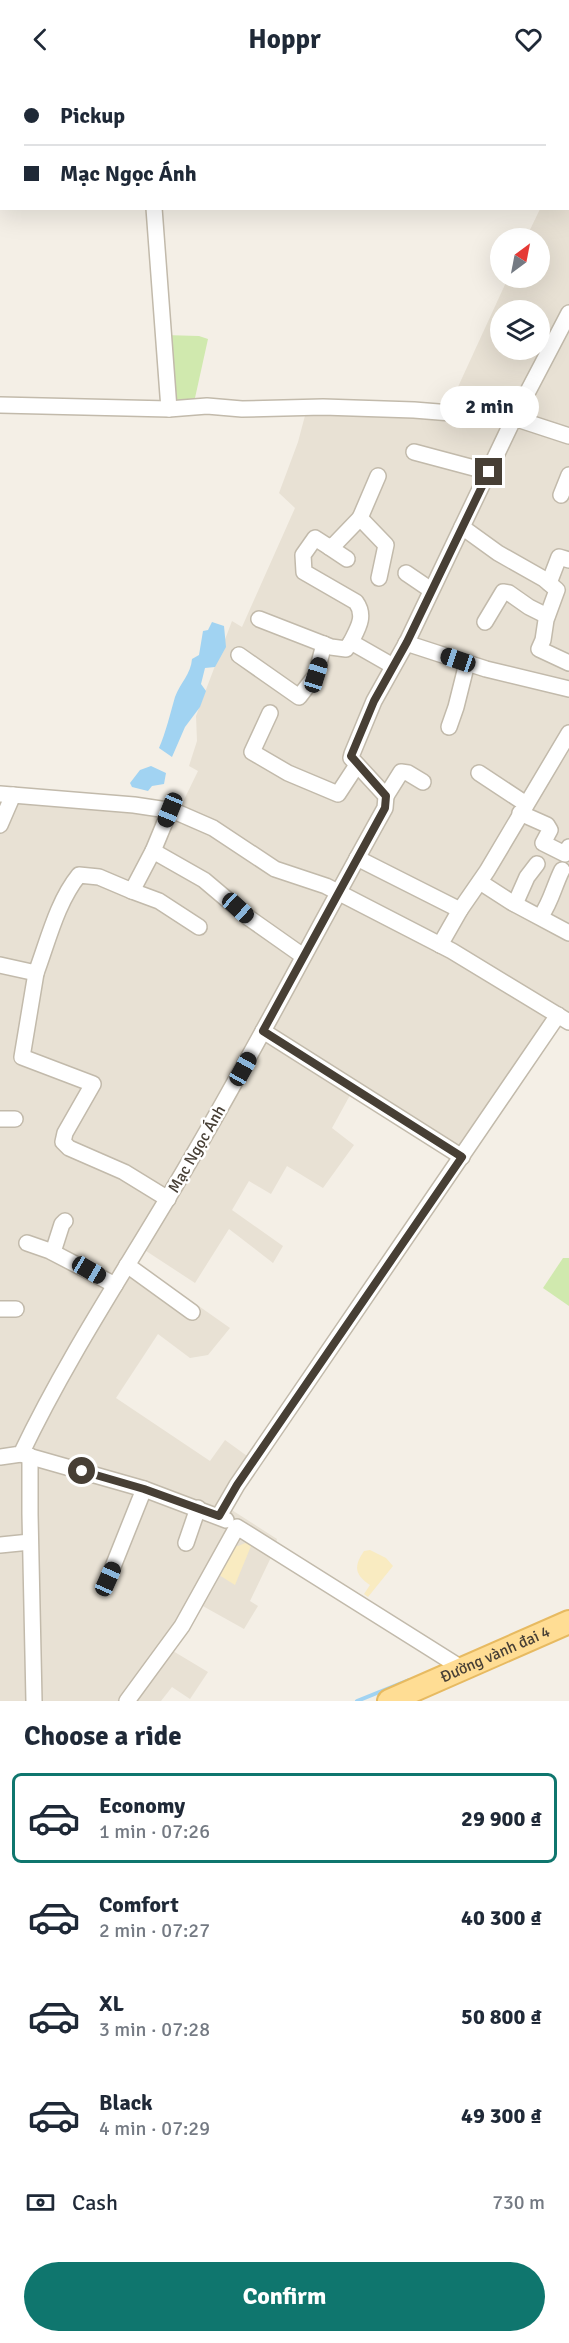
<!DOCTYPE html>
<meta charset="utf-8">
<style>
:root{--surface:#fff;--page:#f6f6f7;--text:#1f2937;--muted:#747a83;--line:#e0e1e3;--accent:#0f766e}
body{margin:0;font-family:Signika,sans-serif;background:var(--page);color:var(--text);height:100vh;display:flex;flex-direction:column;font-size:22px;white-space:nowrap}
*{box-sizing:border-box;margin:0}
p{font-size:20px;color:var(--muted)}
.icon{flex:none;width:33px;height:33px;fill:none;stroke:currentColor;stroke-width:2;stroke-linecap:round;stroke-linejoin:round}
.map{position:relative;height:1623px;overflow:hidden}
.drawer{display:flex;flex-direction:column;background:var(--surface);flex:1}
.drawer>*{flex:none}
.guide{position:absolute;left:0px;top:0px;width:570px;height:132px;box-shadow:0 6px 24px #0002;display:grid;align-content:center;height:132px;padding:0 24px;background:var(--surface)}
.needle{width:39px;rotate:32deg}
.buttons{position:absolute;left:490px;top:150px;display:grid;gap:12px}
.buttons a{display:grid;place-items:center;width:60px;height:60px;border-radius:50%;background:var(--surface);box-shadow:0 6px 24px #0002;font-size:30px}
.end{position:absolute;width:27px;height:27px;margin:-14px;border:8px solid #473f35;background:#fff;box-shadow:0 0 0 3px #fff}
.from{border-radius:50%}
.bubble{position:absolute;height:42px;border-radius:21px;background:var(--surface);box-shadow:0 6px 24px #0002;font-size:20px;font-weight:700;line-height:42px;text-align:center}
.car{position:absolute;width:18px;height:36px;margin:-18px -9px;border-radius:8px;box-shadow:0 0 4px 2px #0007;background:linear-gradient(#222 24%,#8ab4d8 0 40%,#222 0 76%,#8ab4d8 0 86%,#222 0)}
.guide b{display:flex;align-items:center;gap:21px;height:57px;font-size:22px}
.guide b+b{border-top:2px solid var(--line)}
.guide i{width:15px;height:15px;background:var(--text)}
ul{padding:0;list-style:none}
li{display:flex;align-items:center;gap:18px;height:90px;margin:0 12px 9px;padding:0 12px;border:3px solid transparent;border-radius:9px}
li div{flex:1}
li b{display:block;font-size:22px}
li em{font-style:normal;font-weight:700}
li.on{border-color:var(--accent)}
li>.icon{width:54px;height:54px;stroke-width:1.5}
h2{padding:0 24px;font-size:27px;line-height:72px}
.pay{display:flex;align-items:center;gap:15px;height:66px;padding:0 24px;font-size:22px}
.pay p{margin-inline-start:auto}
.primary-button{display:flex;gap:12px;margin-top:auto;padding:12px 24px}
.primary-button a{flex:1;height:69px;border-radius:36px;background:var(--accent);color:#fff;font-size:24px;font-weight:700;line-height:69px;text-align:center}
header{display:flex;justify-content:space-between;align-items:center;height:78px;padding:0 24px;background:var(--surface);font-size:27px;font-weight:700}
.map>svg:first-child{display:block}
.residential{fill:#e8e1d4;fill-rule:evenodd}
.green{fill:#d0e9ae}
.sand{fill:#f9ebc1}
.water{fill:#a1d3f2}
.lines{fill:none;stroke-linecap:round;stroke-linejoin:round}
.stream{stroke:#a1d3f2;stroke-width:4}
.street-casing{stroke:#c2baab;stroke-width:18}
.secondary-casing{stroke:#d5c295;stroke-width:24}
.primary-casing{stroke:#e7ba61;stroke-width:26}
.street{stroke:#fff;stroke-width:15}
.secondary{stroke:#ffefc5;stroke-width:21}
.primary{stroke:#ffdd94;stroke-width:22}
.route{stroke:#473f35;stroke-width:8}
.labels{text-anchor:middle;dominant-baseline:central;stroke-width:5;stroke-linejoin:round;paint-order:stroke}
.street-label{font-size:16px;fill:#473f35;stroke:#fff}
</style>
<header><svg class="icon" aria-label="back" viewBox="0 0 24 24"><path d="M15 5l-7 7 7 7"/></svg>Hoppr<svg class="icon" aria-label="heart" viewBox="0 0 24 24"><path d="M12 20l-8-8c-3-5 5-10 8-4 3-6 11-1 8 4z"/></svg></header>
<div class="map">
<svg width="569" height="1623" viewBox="0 0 569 1623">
<rect width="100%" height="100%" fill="#f4efe6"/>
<path class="residential" d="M569 68V944L559 937 462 1079 354 1010 332 1050 354 1067 323 1110 287 1088 271 1116 249 1103 232 1132 283 1168 273 1185 229 1151 195 1205 140 1169 132 1181 230 1250 208 1277 190 1280 158 1256 116 1320 210 1383 225 1362 254 1383 224 1427 277 1461 275 1471 250 1523 258 1528 244 1551 201 1527 173 1573 208 1594 190 1621 172 1609 161 1623H0V711L159 725 165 723 180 730 198 693 189 688 197 663 196 638 232 543 242 549 295 430 279 415 298 364 307 330 446 335 508 200H540V160H526L540 131 568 130ZM501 232H540V272H501Z"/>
<g class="green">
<polygon points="164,257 199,258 208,261 193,329 169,331"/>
<polygon points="563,1180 569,1180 569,1228 543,1210"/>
</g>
<g class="sand">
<polygon points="248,1464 251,1468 235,1507 219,1497 220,1491 234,1467 238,1468"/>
<path d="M370 1472 386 1480 393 1488 368 1519 364 1516 370 1507C354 1496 354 1488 364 1473Z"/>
</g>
<g class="water">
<path d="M212 544 224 548 226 569 215 589 205 590 201 606 206 613 200 629 185 649 172 679 159 670C166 654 170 636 175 619 180 605 191 596 192 581L199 577 203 553 208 552Z"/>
<polygon points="151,688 166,695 164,706 152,708 148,713 132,709 130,705 140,692"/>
</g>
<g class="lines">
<polyline class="stream" points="357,1623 409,1602"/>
<g class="street-casing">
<g id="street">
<polyline points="28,0 28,2"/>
<polyline points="145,0 146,2"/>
<polyline points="154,130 169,331"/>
<polyline points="0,327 169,331 207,328 242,331 323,329 414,332 514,340 569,358"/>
<polyline points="414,374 489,394"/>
<polyline points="561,417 569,397"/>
<polyline points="360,440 378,398"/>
<polyline points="462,449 498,475 544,501 557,512 546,542 543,562 539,571 569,585"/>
<polyline points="329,469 347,481"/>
<polyline points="406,495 431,512"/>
<path d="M379 500 386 467 360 440 335 466 329 469 315 460 303 477 304 494 356 524C366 538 358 550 351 564L393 588"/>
<polyline points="549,505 559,479 569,482"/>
<polyline points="259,541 331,569 346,571 351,564"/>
<polyline points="485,544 503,514 509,515 529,529 547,538"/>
<polyline points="406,565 486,591 569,611"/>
<polyline points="239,577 299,619 316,597 324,566"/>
<polyline points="270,635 252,674 288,695 338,716 357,687"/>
<polyline points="449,649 456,629 467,585"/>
<polyline points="479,695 526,726"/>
<polyline points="0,716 134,727 174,733 213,750 275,791 326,808 452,873 569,944"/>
<polyline points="386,718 401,694 408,695 423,704"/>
<polyline points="520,735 547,747 550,752 543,765 565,776 569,769"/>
<polyline points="0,747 13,717"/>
<polyline points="153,773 170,732"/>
<polyline points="357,780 460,832"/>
<polyline points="480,804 511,824 569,855"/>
<polyline points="132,813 159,823 199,849"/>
<polyline points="515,826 527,799 537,786"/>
<path d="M541 838C551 824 554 808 562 792"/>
<polyline points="440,867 460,832 487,793 569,655"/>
<polyline points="0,887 36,895 22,979 93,1006 65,1055 63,1064 69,1070 124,1094 168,1121"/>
<path d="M36 895C48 863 57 824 79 797L99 799 132 813 153 773 204 802 249 840 303 878"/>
<polyline points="263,953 462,1079"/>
<polyline points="0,1041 15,1041"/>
<polyline points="27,1165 50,1173 115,1207"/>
<polyline points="53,1174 62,1146 65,1143"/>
<polyline points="127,1187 192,1234"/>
<polyline points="0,1231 16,1231"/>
<polyline points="21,1376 144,1411 226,1442"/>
<polyline points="30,1378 30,1436 34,1623"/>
<path d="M0 1379 21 1376C71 1271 137 1175 195 1074 261 961 321 844 385 730L386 718 351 680 352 676 374 623 407 564 514 340 569 235"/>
<polyline points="219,1438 237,1407 558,937"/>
<polyline points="186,1465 198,1430"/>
<polyline points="0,1467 30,1464"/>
<polyline points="108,1501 144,1411"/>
<polyline points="127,1623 182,1548 237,1449 463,1591"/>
</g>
</g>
<g class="secondary-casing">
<g id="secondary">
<polyline points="41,2 63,0"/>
<polyline points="0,5 2,5"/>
</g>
</g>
<g class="primary-casing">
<g id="primary">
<path id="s1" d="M389 1623 569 1544"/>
</g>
</g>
<use href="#street" class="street"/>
<use href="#secondary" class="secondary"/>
<use href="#primary" class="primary"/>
</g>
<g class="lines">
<polyline class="route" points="82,1393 144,1411 219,1438 237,1407 462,1079 263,953 385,730 386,718 351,678 374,623 407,564 489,394"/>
</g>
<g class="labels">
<g class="street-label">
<text transform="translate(197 1071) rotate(-60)">Mạc Ngọc Ánh</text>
<text stroke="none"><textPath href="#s1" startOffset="116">Đường vành đai 4</textPath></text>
</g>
</g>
</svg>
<div class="buttons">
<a><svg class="needle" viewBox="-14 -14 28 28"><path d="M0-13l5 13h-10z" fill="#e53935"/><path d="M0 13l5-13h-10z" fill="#747a83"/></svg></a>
<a><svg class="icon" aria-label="layers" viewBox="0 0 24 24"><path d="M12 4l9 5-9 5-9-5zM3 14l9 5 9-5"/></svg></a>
</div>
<i class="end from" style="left:82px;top:1393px"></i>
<i class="end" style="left:489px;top:394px"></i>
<div class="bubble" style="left:440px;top:308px;width:99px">2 min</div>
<i class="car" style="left:458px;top:582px;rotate:289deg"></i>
<i class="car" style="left:316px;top:597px;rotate:17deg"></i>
<i class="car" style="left:170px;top:732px;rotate:202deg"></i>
<i class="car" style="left:238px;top:830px;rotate:132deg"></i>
<i class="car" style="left:243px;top:991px;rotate:29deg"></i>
<i class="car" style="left:89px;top:1192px;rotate:120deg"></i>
<i class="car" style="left:108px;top:1501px;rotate:24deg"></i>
<div class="guide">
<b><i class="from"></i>Pickup</b>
<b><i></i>Mạc Ngọc Ánh</b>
</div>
</div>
<section class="drawer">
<h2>Choose a ride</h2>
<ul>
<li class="on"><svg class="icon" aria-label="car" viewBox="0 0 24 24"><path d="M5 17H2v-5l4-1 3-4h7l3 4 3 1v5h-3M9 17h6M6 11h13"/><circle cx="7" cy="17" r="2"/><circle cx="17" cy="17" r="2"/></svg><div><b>Economy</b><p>1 min · 07:26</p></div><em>29 900 ₫</em></li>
<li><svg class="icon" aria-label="car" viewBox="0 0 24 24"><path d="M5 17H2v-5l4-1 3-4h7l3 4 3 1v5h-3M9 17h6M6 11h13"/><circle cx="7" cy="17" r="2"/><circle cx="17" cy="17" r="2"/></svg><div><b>Comfort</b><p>2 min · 07:27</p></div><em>40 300 ₫</em></li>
<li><svg class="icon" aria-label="car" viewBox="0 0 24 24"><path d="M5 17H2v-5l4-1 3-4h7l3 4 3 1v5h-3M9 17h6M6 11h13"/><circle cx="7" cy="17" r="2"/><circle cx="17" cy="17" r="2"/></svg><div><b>XL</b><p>3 min · 07:28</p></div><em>50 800 ₫</em></li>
<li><svg class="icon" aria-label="car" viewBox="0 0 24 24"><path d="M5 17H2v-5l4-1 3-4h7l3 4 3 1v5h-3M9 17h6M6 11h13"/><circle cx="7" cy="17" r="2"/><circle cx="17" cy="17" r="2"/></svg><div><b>Black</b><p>4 min · 07:29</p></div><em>49 300 ₫</em></li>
</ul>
<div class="pay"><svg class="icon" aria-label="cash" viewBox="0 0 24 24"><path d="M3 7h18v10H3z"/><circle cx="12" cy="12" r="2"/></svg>Cash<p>730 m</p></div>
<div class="primary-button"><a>Confirm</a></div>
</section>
